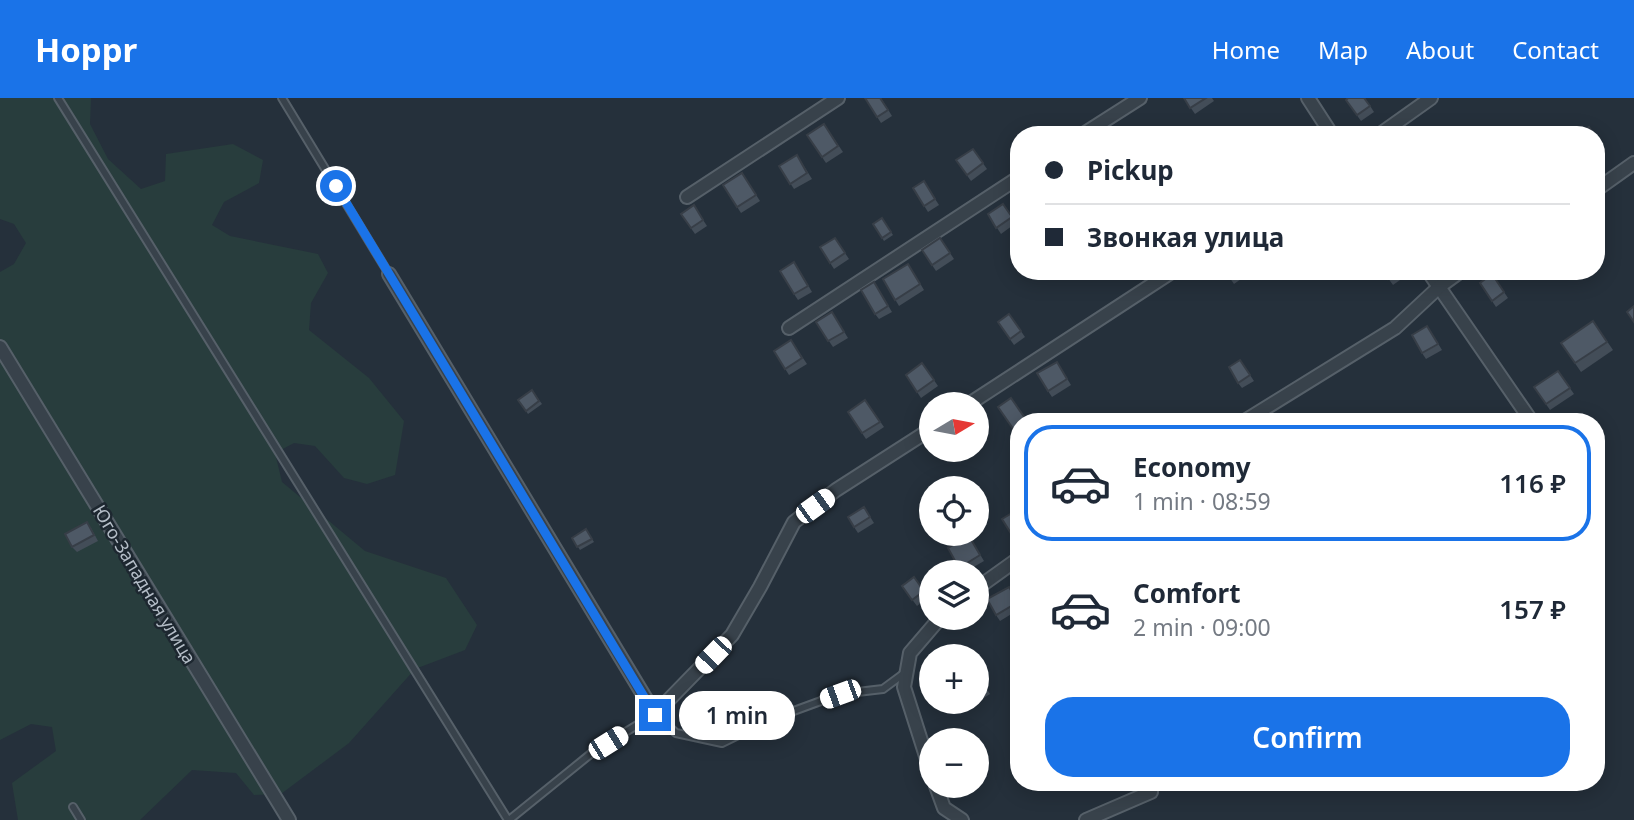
<!DOCTYPE html>
<meta charset="utf-8">
<style>
:root{--surface:#fff;--page:#f2f2f3;--text:#1f2937;--muted:#747a83;--line:#e0e1e3;--accent:#1a73e8}
body{margin:0;font-family:"Noto Sans",sans-serif;background:var(--page);color:var(--text);height:100vh;display:flex;flex-direction:column;font-size:26px;white-space:nowrap}
*{box-sizing:border-box;margin:0}
p{font-size:23px;color:var(--muted)}
.icon{flex:none;width:38px;height:38px;fill:none;stroke:currentColor;stroke-width:2;stroke-linecap:round;stroke-linejoin:round}
.map{position:relative;flex:1;overflow:hidden}
.sheet{position:absolute;left:1010px;top:315px;width:595px;height:378px;display:flex;flex-direction:column;background:var(--surface);border-radius:28px;box-shadow:0 4px 18px #0003}
.sheet>*{flex:none}
.banner{position:absolute;left:1010px;top:28px;width:595px;height:154px;border-radius:28px;box-shadow:0 4px 18px #0003;display:grid;align-content:center;height:154px;padding:0 35px;background:var(--surface)}
.needle{width:46px;rotate:80deg}
.controls{position:absolute;left:919px;top:294px;display:grid;gap:14px}
.controls a{display:grid;place-items:center;width:70px;height:70px;border-radius:50%;background:var(--surface);box-shadow:0 4px 18px #0003;font-size:35px}
.end{position:absolute;width:32px;height:32px;margin:-16px;border:9px solid #1a73e8;background:#fff;box-shadow:0 0 0 4px #fff}
.from{border-radius:50%}
.bubble{position:absolute;height:49px;border-radius:24px;background:var(--surface);box-shadow:0 4px 18px #0003;font-size:23px;font-weight:600;line-height:49px;text-align:center}
.car{position:absolute;width:21px;height:42px;margin:-21px -10px;border-radius:9px;box-shadow:0 0 5px 2px #0007;background:linear-gradient(#fff 24%,#345 0 40%,#fff 0 76%,#345 0 86%,#fff 0)}
.banner b{display:flex;align-items:center;gap:24px;height:66px;font-size:26px}
.banner b+b{border-top:2px solid var(--line)}
.banner i{width:18px;height:18px;background:var(--text)}
ul{padding:12px 0 0;list-style:none}
li{display:flex;align-items:center;gap:21px;height:116px;margin:0 14px 10px;padding:0 21px;border:4px solid transparent;border-radius:28px}
li div{flex:1}
li b{display:block;font-size:26px}
li em{font-style:normal;font-weight:600}
li.current{border-color:var(--accent)}
li>.icon{width:63px;height:63px;stroke-width:1.5}
.cta{display:flex;gap:14px;margin-top:auto;padding:14px 35px}
.cta a{flex:1;height:80px;border-radius:28px;background:var(--accent);color:#fff;font-size:28px;font-weight:600;line-height:80px;text-align:center}
header{display:flex;align-items:center;gap:42px;box-sizing:border-box;height:98px;padding:0 35px;background:var(--accent);color:#fff}
header strong{font-size:33px}
nav{display:flex;gap:38px;margin-inline-start:auto;font-size:24px}
.map>svg:first-child{display:block}
.green{fill:#283d3d}
.lines{fill:none;stroke-linecap:round;stroke-linejoin:round}
.service-casing{stroke:#566069;stroke-width:10}
.minor-casing{stroke:#566069;stroke-width:16}
.service{stroke:#38424b;stroke-width:6}
.minor{stroke:#38424b;stroke-width:12}
.wall{fill:#434d58}
.building{fill:#4e5966;stroke:#373e47;stroke-width:2}
.route{stroke:#1a73e8;stroke-width:9}
.labels{text-anchor:middle;dominant-baseline:central;stroke-width:5;stroke-linejoin:round;paint-order:stroke}
.street-label{font-size:18px;fill:#b4bdc7;stroke:#1d2730}
</style>
<header>
<strong>Hoppr</strong>
<nav><a>Home</a><a>Map</a><a>About</a><a>Contact</a></nav>
</header>
<div class="map">
<svg width="1634" height="722" viewBox="0 0 1634 722">
<rect width="100%" height="100%" fill="#25303b"/>
<polygon class="green" points="0,0 91,0 90,26 108,61 141,91 165,83 166,56 233,46 263,62 259,85 224,104 212,127 230,138 318,156 328,175 311,205 309,232 369,280 404,323 395,377 367,386 344,380 315,348 294,345 275,355 282,384 365,453 446,480 477,527 465,552 415,571 349,645 281,696 254,697 236,675 192,672 140,722 18,722 12,685 56,653 52,629 31,626 0,642 0,174 14,166 26,145 14,126 0,121"/>
<g class="lines">
<g class="service-casing">
<g id="service">
<polyline points="58,0 508,722"/>
<polyline points="282,0 389,176"/>
<polyline points="73,709 81,722"/>
<polyline points="509,722 593,654 655,616 676,635 722,645 769,622 840,596 883,591 906,574"/>
</g>
</g>
<g class="minor-casing">
<g id="minor">
<polyline points="1308,0 1332,37"/>
<polyline points="1082,37 1140,0"/>
<polyline points="1379,37 1431,0"/>
<polyline points="1596,92 1634,65"/>
<polyline points="687,99 838,0"/>
<polyline points="1428,173 1532,324"/>
<polyline points="389,176 655,616 732,537 760,489 794,424 836,392 931,331"/>
<polyline points="789,230 1018,80"/>
<polyline points="0,249 289,722"/>
<polyline points="969,306 1173,173"/>
<polyline points="1243,324 1395,230 1439,189 1461,173"/>
<polyline points="976,491 1018,461"/>
<polyline points="931,674 904,589 910,555 940,520"/>
<polyline points="936,688 944,710 962,722"/>
<polyline points="1086,722 1151,694"/>
</g>
</g>
<use href="#service" class="service"/>
<use href="#minor" class="minor"/>
</g>
<g class="wall">
<polygon points="865,0 881,0 892,18 881,25"/>
<polygon points="1184,0 1212,0 1214,3 1195,16"/>
<polygon points="1365,0 1374,14 1361,23 1346,2"/>
<polygon points="824,26 843,54 826,65 807,37"/>
<polygon points="1596,39 1604,52 1596,57"/>
<polygon points="973,51 987,71 971,83 956,62"/>
<polygon points="797,57 812,81 794,91 779,68"/>
<polygon points="742,75 760,103 741,115 723,87"/>
<polygon points="924,84 939,107 928,114 913,90"/>
<polygon points="1003,106 1016,125 1001,136 988,116"/>
<polygon points="694,108 707,128 695,136 681,116"/>
<polygon points="882,120 893,137 884,143 873,126"/>
<polygon points="835,140 849,161 834,171 820,149"/>
<polygon points="940,140 954,161 936,173 922,152"/>
<polygon points="798,170 812,194 798,202 794,196"/>
<polygon points="912,172 924,192 899,208 883,181"/>
<polygon points="1225,173 1246,173 1248,176 1234,186"/>
<polygon points="1383,173 1405,173 1407,177 1393,187"/>
<polygon points="1492,176 1508,200 1496,209 1480,185"/>
<polygon points="874,184 892,214 879,221 875,216"/>
<polygon points="832,214 848,240 833,249 816,224"/>
<polygon points="1009,216 1025,239 1014,247 998,224"/>
<polygon points="1593,223 1613,252 1581,274 1561,245"/>
<polygon points="1431,234 1442,252 1426,261 1422,255"/>
<polygon points="791,242 807,266 789,277 774,253"/>
<polygon points="1240,262 1254,283 1242,290 1238,285"/>
<polygon points="1057,264 1071,287 1052,299 1048,293"/>
<polygon points="922,265 938,288 921,300 906,277"/>
<polygon points="1558,273 1574,296 1550,312 1534,289"/>
<polygon points="532,292 542,306 528,316 518,302"/>
<polygon points="1011,300 1028,324 1018,324 1018,338 1014,332"/>
<polygon points="865,302 884,329 866,341 848,314"/>
<polygon points="864,409 874,425 858,435 854,429"/>
<polygon points="1018,414 1018,442 1016,443 1002,421"/>
<polygon points="91,430 98,443 77,454 72,449"/>
<polygon points="586,431 594,444 580,452 572,440"/>
<polygon points="969,438 984,463 965,474 962,474 959,470"/>
<polygon points="914,479 928,499 917,508 902,488"/>
<polygon points="1013,495 1018,505 1018,512 1000,523 996,517"/>
<polygon points="976,575 990,596 971,608 968,604 976,604"/>
</g>
<g class="building">
<polygon points="865,0 880,0 888,12 877,19"/>
<polygon points="1184,0 1206,0 1190,10"/>
<polygon points="1348,0 1364,0 1370,8 1357,17 1346,2"/>
<polygon points="824,26 838,48 822,59 807,37"/>
<polygon points="1589,29 1594,37 1578,37"/>
<polygon points="1596,40 1600,46 1596,49"/>
<polygon points="973,51 983,65 967,77 956,62"/>
<polygon points="797,57 807,75 790,86 779,68"/>
<polygon points="742,75 756,97 737,109 723,87"/>
<polygon points="924,83 935,101 924,108 913,90"/>
<polygon points="1003,106 1012,119 996,130 988,116"/>
<polygon points="694,107 703,122 691,130 681,116"/>
<polygon points="882,120 891,134 882,140 873,126"/>
<polygon points="835,140 845,155 830,165 820,149"/>
<polygon points="940,140 950,155 932,167 922,152"/>
<polygon points="794,164 808,188 794,196 780,173"/>
<polygon points="908,166 920,186 895,202 883,181"/>
<polygon points="1225,173 1240,173 1230,180"/>
<polygon points="1383,173 1400,173 1388,181"/>
<polygon points="1492,176 1504,194 1492,203 1480,185"/>
<polygon points="874,184 888,208 875,216 861,192"/>
<polygon points="1634,208 1634,224 1627,214"/>
<polygon points="832,214 844,234 828,243 816,224"/>
<polygon points="1009,216 1021,233 1010,241 998,224"/>
<polygon points="1593,223 1607,244 1575,265 1561,245"/>
<polygon points="1427,228 1438,246 1422,255 1412,237"/>
<polygon points="791,242 802,260 785,271 774,253"/>
<polygon points="1240,262 1250,277 1238,285 1229,269"/>
<polygon points="1057,264 1067,281 1048,293 1037,275"/>
<polygon points="922,265 934,282 917,294 906,277"/>
<polygon points="1558,273 1570,290 1546,306 1534,289"/>
<polygon points="532,292 539,303 526,313 518,302"/>
<polygon points="1011,300 1027,323 1026,324 1018,324 1018,329 1014,332 998,309"/>
<polygon points="865,302 880,324 862,335 848,314"/>
<polygon points="1138,320 1140,324 1131,324"/>
<polygon points="864,409 870,419 854,429 848,419"/>
<polygon points="1017,412 1018,415 1018,433 1012,437 1002,421"/>
<polygon points="87,424 94,437 72,449 65,436"/>
<polygon points="586,431 592,441 577,449 572,440"/>
<polygon points="969,438 980,457 959,470 948,450"/>
<polygon points="914,479 924,493 912,502 902,488"/>
<polygon points="1009,489 1018,504 996,517 987,501"/>
<polygon points="976,575 986,590 976,596"/>
</g>
<g class="lines">
<polyline class="route" points="336,88 655,617"/>
</g>
<g class="labels">
<g class="street-label">
<text transform="translate(145 486) rotate(59)">Юго-Западная улица</text>
</g>
</g>
</svg>
<div class="controls">
<a><svg class="needle" viewBox="-14 -14 28 28"><path d="M0-13l5 13h-10z" fill="#e53935"/><path d="M0 13l5-13h-10z" fill="#747a83"/></svg></a>
<a><svg class="icon" aria-label="locate" viewBox="0 0 24 24"><circle cx="12" cy="12" r="6"/><path d="M12 2v4M12 18v4M2 12h4M18 12h4"/></svg></a>
<a><svg class="icon" aria-label="layers" viewBox="0 0 24 24"><path d="M12 4l9 5-9 5-9-5zM3 14l9 5 9-5"/></svg></a>
<a>+</a>
<a>−</a>
</div>
<i class="end from" style="left:336px;top:88px"></i>
<i class="end" style="left:655px;top:617px"></i>
<div class="bubble" style="left:679px;top:593px;width:116px">1 min</div>
<i class="car" style="left:815px;top:408px;rotate:54deg"></i>
<i class="car" style="left:713px;top:557px;rotate:224deg"></i>
<i class="car" style="left:840px;top:596px;rotate:250deg"></i>
<i class="car" style="left:608px;top:645px;rotate:58deg"></i>
<div class="banner">
<b><i class="from"></i>Pickup</b>
<b><i></i>Звонкая улица</b>
</div>
<section class="sheet">
<ul>
<li class="current"><svg class="icon" aria-label="car" viewBox="0 0 24 24"><path d="M5 17H2v-5l4-1 3-4h7l3 4 3 1v5h-3M9 17h6M6 11h13"/><circle cx="7" cy="17" r="2"/><circle cx="17" cy="17" r="2"/></svg><div><b>Economy</b><p>1 min · 08:59</p></div><em>116 ₽</em></li>
<li><svg class="icon" aria-label="car" viewBox="0 0 24 24"><path d="M5 17H2v-5l4-1 3-4h7l3 4 3 1v5h-3M9 17h6M6 11h13"/><circle cx="7" cy="17" r="2"/><circle cx="17" cy="17" r="2"/></svg><div><b>Comfort</b><p>2 min · 09:00</p></div><em>157 ₽</em></li>
</ul>
<div class="cta"><a>Confirm</a></div>
</section>
</div>
